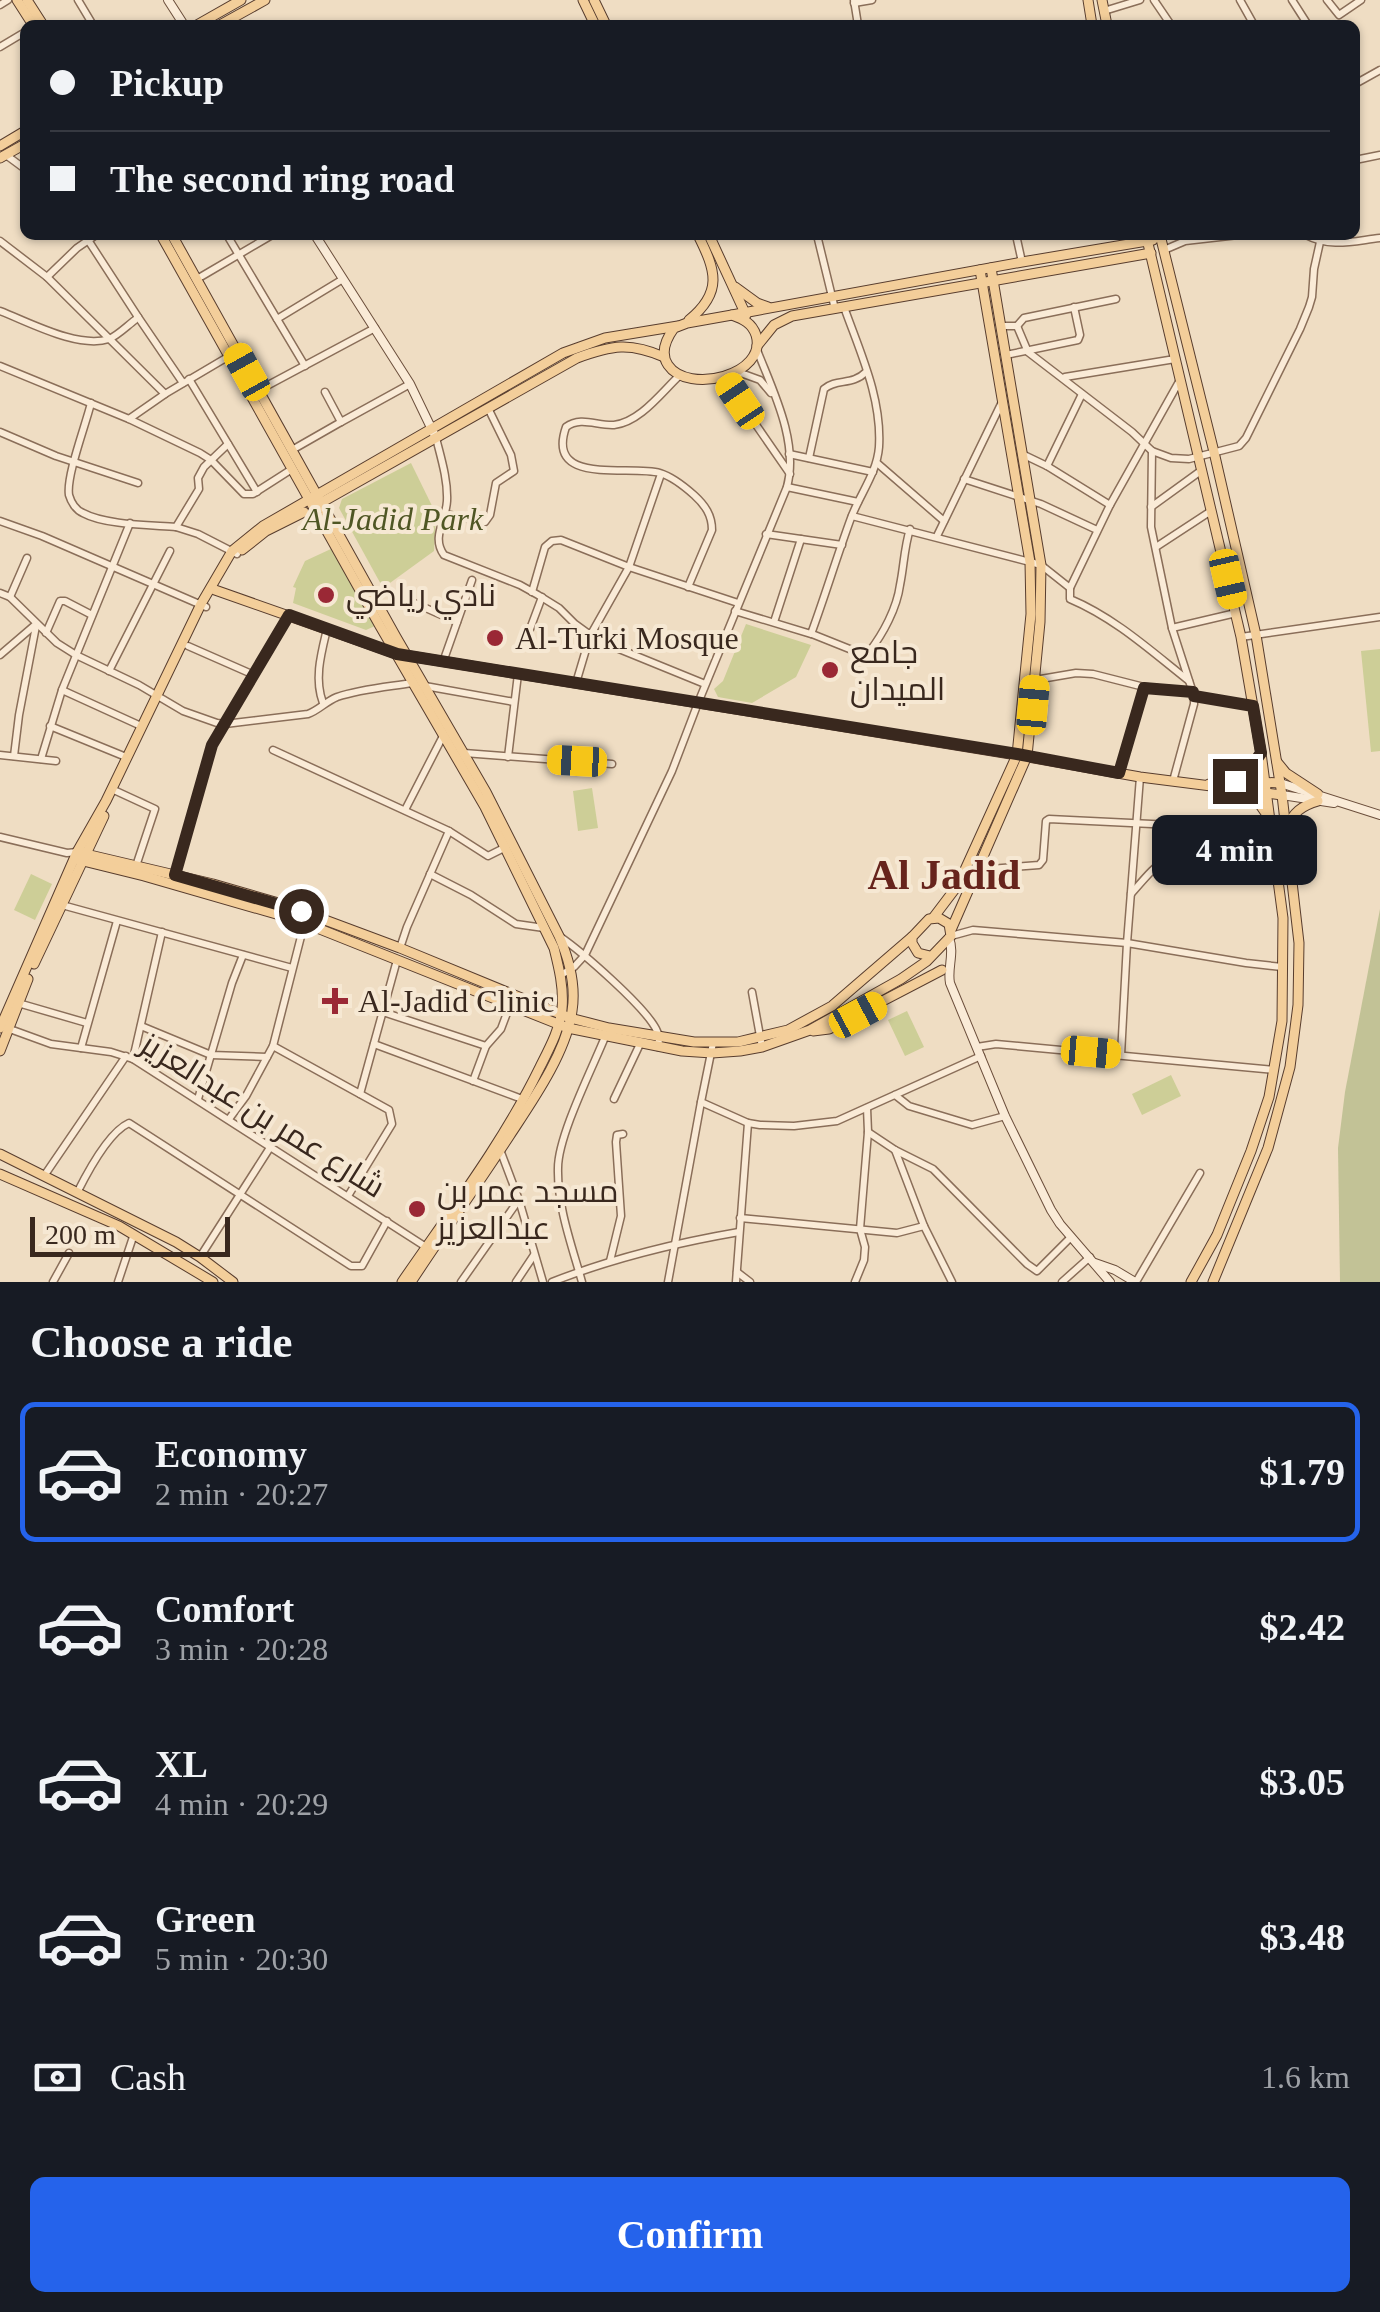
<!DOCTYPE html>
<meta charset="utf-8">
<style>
:root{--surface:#171b24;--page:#242831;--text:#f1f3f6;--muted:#9ea1a6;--line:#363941;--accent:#2563eb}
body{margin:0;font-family:"Times New Roman",Cairo,serif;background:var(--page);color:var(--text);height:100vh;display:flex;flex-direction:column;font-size:38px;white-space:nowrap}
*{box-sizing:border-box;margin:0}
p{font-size:32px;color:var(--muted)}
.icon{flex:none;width:55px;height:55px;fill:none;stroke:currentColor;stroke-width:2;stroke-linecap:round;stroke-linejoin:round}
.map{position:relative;height:1282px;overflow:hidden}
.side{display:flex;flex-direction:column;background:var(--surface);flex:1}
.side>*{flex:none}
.guide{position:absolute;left:20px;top:20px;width:1340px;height:220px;border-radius:15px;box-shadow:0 2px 8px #0004;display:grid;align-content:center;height:220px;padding:0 30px;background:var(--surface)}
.scale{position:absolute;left:30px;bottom:25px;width:200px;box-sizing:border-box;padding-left:10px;border:5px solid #39281e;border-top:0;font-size:28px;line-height:35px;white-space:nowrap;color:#39281e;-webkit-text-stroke:8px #f6e8d3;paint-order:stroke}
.end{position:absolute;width:45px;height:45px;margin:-22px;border:12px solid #39281e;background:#fff;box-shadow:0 0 0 5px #fff}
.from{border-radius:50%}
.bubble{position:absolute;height:70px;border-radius:15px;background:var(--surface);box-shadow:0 2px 8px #0004;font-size:32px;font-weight:700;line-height:70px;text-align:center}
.car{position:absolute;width:30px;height:60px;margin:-30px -15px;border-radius:12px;box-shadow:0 0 8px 2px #0007;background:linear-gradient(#f5c518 24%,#345 0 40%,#f5c518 0 76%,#345 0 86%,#f5c518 0)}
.guide b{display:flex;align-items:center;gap:35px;height:95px;font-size:38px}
.guide b+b{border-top:2px solid var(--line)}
.guide i{width:25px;height:25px;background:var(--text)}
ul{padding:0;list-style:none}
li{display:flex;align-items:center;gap:30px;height:140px;margin:0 20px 15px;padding:0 10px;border:5px solid transparent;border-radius:15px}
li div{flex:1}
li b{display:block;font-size:38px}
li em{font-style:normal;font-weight:700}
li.on{border-color:var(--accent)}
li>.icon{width:90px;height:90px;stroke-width:1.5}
h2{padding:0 30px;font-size:45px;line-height:120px}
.pay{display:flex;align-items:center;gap:25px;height:110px;padding:0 30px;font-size:38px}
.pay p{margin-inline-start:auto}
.action{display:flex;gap:20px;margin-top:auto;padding:20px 30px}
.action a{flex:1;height:115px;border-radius:15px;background:var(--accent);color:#fff;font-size:40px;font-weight:700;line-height:115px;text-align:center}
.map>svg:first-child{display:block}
.green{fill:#cdce97}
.cemetery{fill:#c2c296}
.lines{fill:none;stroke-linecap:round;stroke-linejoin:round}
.street-casing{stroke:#8a6e59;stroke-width:9}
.secondary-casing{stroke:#6c4f3c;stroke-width:10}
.primary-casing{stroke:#583d2e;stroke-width:11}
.street{stroke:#faebd7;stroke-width:6}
.secondary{stroke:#faebd7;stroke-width:8}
.primary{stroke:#f3ce9a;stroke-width:9}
.route{stroke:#39281e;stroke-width:12}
.poi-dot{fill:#9a2835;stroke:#f6e8d3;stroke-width:4}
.labels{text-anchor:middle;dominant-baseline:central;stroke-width:8;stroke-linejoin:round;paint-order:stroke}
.park-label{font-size:32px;font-style:italic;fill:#4f5624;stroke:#f6e8d3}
.poi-label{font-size:32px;fill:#39281e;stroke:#f6e8d3;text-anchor:start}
.street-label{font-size:32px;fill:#39281e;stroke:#f6e8d3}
.district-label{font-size:42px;font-weight:bold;fill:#67241c;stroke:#f6e8d3}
</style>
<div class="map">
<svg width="1380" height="1282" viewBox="0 0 1380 1282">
<rect width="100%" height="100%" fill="#efddc3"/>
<g class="green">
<polygon points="411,463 436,514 434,551 383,588 339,508 342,499"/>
<polygon points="333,548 375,626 366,630 293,603 296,588 293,587 305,561"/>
<polygon points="746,624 811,645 796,677 752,703 718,697 714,689 723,681"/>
<polygon points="1380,649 1380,751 1371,752 1361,651"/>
<polygon points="592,788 598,828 578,831 573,791"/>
<polygon points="31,874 52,884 35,920 14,910"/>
<polygon points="907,1011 924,1047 905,1056 888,1020"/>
<polygon points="1171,1075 1181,1096 1142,1115 1132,1094"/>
</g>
<polygon class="cemetery" points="1380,909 1380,1282 1340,1282 1338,1148 1345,1092"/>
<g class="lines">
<g class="street-casing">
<g id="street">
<polyline points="78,0 93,25"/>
<polyline points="854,0 858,25"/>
<polyline points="1154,0 1171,25"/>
<polyline points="1240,0 1254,25"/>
<polyline points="1292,0 1308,25"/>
<polyline points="1327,0 1339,15 1361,0"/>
<polyline points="854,3 872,0"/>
<polyline points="0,5 8,0"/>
<polyline points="1104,11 1140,0"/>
<polyline points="0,47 25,32"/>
<polyline points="1355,84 1380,70"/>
<polyline points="6,155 25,169"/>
<polyline points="1355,160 1380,155"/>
<polyline points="227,235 305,366"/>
<polyline points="817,235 835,309"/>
<polyline points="1016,235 1022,262"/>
<path d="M1306 235C1331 248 1353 241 1380 238"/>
<polyline points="0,241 47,277 165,394"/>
<polyline points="1164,250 1185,241 1238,235"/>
<polyline points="47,277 77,248 96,235"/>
<polyline points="197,279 272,235"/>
<path d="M0 311C29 322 78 349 109 339 117 336 127 326 135 320L138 317 88 240"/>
<polyline points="138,317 183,383"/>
<polyline points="277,319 343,279"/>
<polyline points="1001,326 1017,326 1028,352 1132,432 1152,451 1171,458 1189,459 1239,446 1246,438 1300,329 1309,307 1312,297 1314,269 1320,242"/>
<polyline points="1017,326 1024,318 1116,299"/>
<polyline points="1006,355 1078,340 1080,335 1074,307"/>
<polyline points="0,366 129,419 200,453 211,460 244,494 253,494 292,469"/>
<polyline points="738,372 760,380 771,393"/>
<path d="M679 376C661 393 640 422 614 425 597 426 581 416 566 427 545 487 630 464 660 473 673 477 685 487 694 495 705 505 712 515 712 530L688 587"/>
<polyline points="723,377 790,474"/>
<polyline points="1065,377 1175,359"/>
<polyline points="189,379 257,492"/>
<polyline points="259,390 375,328"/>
<polyline points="325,392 341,422 410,384"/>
<path d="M91 403C86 424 66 476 69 495 71 502 76 510 83 513 105 525 150 525 176 527"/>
<polyline points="129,419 165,394 231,355"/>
<polyline points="0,432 56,456 138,483"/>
<path d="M436 438C441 458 448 480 447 501 446 521 431 537 444 555L520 585 538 595 559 608 575 624 597 640 705 684"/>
<polyline points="228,444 204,467 198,478 199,489 176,527 198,534 237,554"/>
<polyline points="292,450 341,422"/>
<polyline points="1152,451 1151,527 1172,628 1194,696 1194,704 1173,781"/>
<polyline points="789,454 873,472"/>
<polyline points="1022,454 1047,466 1110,505"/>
<path d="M809 458 824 389C837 378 852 386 866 372"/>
<polyline points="877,463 944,521"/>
<polyline points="1047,466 1082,394"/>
<polyline points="964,479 1041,504 1097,530"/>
<polyline points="787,487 858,502"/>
<polyline points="1151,507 1202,470"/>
<polyline points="445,514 485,522 490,515 496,483 514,471 511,455 488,408"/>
<polyline points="852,516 1030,562 1041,565 1070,588 1110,505 1180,380"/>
<polyline points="0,521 42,536 206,607"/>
<polyline points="766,534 842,545"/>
<polyline points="937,536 1002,402"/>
<polyline points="1156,547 1211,511"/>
<path d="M1070 588V599C1115 618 1151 651 1189 681"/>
<polyline points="532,592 545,547 552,541 561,540 629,567 738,603"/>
<path d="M0 593 10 597 57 643 76 655 139 685 183 711 217 723 225 724 308 714C319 710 325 702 337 697 361 689 387 687 412 683"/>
<polyline points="10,597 27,558"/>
<polyline points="410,601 457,622"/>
<path d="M735 611 811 634C825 596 837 556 851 518 860 494 877 473 879 447 882 398 860 352 844 307"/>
<polyline points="774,622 801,539"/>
<polyline points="1172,628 1236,613"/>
<polyline points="530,629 542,597"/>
<polyline points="46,633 60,601 65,601 92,615"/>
<path d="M812 634 862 654 869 652C883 634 897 608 900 585 904 566 904 548 910 529"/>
<polyline points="1241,637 1380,617"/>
<polyline points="188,646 254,675"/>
<polyline points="0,655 35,625"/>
<polyline points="443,662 472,580"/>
<polyline points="109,671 170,551"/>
<polyline points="1035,680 1076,673 1093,674 1144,687"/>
<polyline points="576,683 590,636 629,567 661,474"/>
<polyline points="425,686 514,702"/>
<polyline points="62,690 141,726"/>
<polyline points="1194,696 1253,706"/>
<path d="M323 703C314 679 321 654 327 629"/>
<polyline points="50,726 126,757"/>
<polyline points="273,750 449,831 488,856 506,847"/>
<polyline points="464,753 612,764"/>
<polyline points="0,755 56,761"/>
<polyline points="14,756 19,715 36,626"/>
<polyline points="508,757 518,674"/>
<polyline points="41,759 62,690 130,523"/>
<polyline points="1119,773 1144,687 1193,692"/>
<polyline points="116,791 155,809 136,866"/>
<polyline points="405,810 443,736"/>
<polyline points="0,837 67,853 77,852"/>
<polyline points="1186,856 1187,826"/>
<polyline points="1214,858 1245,861"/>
<path d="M977 870 1039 865 1043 860 1046 821 1049 819 1213 827 1214 858C1164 854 1163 857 1131 894"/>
<polyline points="430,874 471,895 516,924 544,928"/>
<polyline points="175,875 212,745 288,616"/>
<polyline points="62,905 292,968"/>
<path d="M559 936C581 951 647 1008 657 1031 660 1037 659 1040 658 1047"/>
<polyline points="951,936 973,930 1127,943 1246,963 1282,967"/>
<polyline points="400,948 407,927 449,831"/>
<path d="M561 975 574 967 585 955 672 771 698 703 787 487C799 442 773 391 757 350"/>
<polyline points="752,992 762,1047"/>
<polyline points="18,1003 87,1023"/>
<polyline points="383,1012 486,1046"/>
<polyline points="141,1026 211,1055 267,1057"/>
<polyline points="7,1028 51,1044 111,1052 133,1059 426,1247"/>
<polyline points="713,1043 701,1102 748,1123 760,1125 794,1126 837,1121 981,1056"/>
<polyline points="374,1044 522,1099"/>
<polyline points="273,1046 389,1110 392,1124 348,1196"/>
<polyline points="977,1047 996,1044 1274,1070"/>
<polyline points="81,1048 117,921"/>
<polyline points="1121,1055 1127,943 1140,777"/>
<polyline points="133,1059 162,932"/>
<polyline points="473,1081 486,1046 501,1029 510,1005"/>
<polyline points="360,1094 397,960"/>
<polyline points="895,1095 909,1106 972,1125 1005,1116"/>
<polyline points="198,1099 232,983 243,955"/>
<polyline points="614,1099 640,1044"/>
<polyline points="229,1119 246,1096 273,1046 307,913"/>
<polyline points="868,1132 895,1150 933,1169 1027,1264 1037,1271 1071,1237"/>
<polyline points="499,1147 519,1200 543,1282"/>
<polyline points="44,1176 126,1056"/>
<path d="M77 1193C87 1173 109 1132 129 1123L351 1266H362L387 1221"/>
<polyline points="740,1218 897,1233 924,1226 895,1150"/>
<polyline points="924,1226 952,1282"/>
<polyline points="200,1257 271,1146"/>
<polyline points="610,1261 621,1216 616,1142 617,1135 623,1134"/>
<polyline points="737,1272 750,1282"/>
<polyline points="53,1282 69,1253"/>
<polyline points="118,1282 134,1234"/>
<polyline points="461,1282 518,1201"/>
<polyline points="516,1282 534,1255"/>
<path d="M552 1282C613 1258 675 1243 739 1232"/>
<path d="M582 1282C572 1246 557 1206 558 1168 558 1136 592 1069 605 1037"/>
<polyline points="668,1282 701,1102"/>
<polyline points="736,1282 748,1123"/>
<polyline points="855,1282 864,1260 865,1247 860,1229 868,1132 867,1108"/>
<polyline points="1062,1282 1090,1257"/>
<polyline points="1136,1282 1200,1173"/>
</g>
</g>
<g class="secondary-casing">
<g id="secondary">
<polyline points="168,0 184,25"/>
<polyline points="315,235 410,384 436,438"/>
<polyline points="1280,783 1380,815"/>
<polyline points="1282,795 1334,803"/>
<path d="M949 938C955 953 947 968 950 983L1005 1116 1051 1210 1060 1224 1110 1282"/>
<polyline points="1095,1263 1115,1270 1135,1282"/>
</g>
</g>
<g class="primary-casing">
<g id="primary">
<polyline points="17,0 33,25"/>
<polyline points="27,0 43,25"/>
<polyline points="583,0 595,25"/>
<polyline points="594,0 606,25"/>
<polyline points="1088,0 1092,25"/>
<polyline points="1102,0 1107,25"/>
<polyline points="197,25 241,0"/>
<polyline points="220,25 265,0"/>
<polyline points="0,146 25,131"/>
<polyline points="0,158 25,144"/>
<path d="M161 235 380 626 485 807 554 948C559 968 564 988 562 1009 560 1029 549 1049 540 1067 503 1143 450 1212 402 1282"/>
<path d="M172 235 396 637 486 792 559 936C569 959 576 986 572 1011 566 1053 533 1100 510 1135 478 1184 444 1232 411 1282"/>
<polyline points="709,235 746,315"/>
<polyline points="1146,235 1241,637 1261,753 1283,918 1282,1021 1269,1097 1251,1151 1217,1235 1191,1282"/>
<polyline points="1160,235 1214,452 1256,635 1282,795 1299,943 1298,1005 1290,1067 1268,1148 1213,1282"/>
<polyline points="735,287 757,303 768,307"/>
<polyline points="732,315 1022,262 1153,240"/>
<path d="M732 315C743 319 752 323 756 335 768 375 688 395 668 365 660 353 666 339 674 328L687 323Z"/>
<path d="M689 320C723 292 716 271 698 235"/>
<polyline points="757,346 774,325 792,316 1151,253"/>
<path d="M317 505 577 358C612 345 630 342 664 357"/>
<polyline points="242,550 266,531 304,512"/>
<polyline points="215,590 397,654 1017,755 1140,777 1282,795"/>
<polyline points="1277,762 1286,773 1318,794"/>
<polyline points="1236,780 1249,770 1261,753"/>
<polyline points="1209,784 1235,781 1280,783"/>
<polyline points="1243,792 1256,799 1267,815"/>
<path d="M1286 828C1294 812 1301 806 1318 801"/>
<polyline points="77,852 213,884 282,904 400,948 570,1018 609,1028 694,1042 738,1042 788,1030 832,1006 912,937"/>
<polyline points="75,859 144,876 297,920 568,1028 682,1051 712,1053 740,1051 762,1047 810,1030 901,979 927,961 951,936 949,924 939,918 929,919 912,937 912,943 918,953 930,956"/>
<polyline points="933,918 958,885 1017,755 1031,614 1030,562 980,270"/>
<polyline points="951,930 1027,756 1040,622 1041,565 991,268"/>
<polyline points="34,964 104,816"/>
<polyline points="0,1028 77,852 106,801 201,604 232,551 263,526 563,353 605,338 678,326"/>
<polyline points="813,1031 829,1029 942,970"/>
<polyline points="0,1051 28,979"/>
<polyline points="0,1154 176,1242 200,1257 233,1282"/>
<polyline points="0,1174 119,1226 213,1282"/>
</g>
</g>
<use href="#street" class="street"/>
<use href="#secondary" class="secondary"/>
<use href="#primary" class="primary"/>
</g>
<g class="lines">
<polyline class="route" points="301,911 175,875 212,745 289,615 397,654 1017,754 1119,773 1144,688 1193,692 1194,696 1253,706 1261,753 1249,770 1235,781"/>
</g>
<g class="poi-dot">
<circle cx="326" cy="595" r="10"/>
<circle cx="495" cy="638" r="10"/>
<circle cx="830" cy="670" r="10"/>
<path d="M330 986h10v10h10v10h-10v10h-10v-10h-10v-10h10z"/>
<circle cx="417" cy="1209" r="10"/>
</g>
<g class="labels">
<g class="park-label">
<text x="393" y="519">Al-Jadid Park</text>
</g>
<g class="poi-label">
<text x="346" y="595">نادي رياضي</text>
<text x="515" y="638">Al-Turki Mosque</text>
<text x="850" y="652">جامع<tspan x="850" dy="37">الميدان</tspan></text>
<text x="358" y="1001">Al-Jadid Clinic</text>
<text x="437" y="1191">مسجد عمر بن<tspan x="437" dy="37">عبدالعزيز</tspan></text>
</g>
<g class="street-label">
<text transform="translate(263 1115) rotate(32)">شارع عمر بن عبدالعزيز</text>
</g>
<g class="district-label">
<text x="944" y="875">Al Jadid</text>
</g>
</g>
</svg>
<div class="scale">200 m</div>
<i class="end from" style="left:301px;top:911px"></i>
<i class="end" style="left:1235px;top:781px"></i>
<div class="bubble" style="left:1152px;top:815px;width:165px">4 min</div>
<i class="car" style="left:247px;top:372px;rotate:331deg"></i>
<i class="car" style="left:740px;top:401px;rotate:326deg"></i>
<i class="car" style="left:1228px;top:579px;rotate:167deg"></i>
<i class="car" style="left:1033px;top:705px;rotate:5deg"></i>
<i class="car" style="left:577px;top:761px;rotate:273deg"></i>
<i class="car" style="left:858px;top:1015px;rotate:62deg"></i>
<i class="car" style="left:1091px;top:1052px;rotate:95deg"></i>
<div class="guide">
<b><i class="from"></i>Pickup</b>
<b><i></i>The second ring road</b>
</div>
</div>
<section class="side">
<h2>Choose a ride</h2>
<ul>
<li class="on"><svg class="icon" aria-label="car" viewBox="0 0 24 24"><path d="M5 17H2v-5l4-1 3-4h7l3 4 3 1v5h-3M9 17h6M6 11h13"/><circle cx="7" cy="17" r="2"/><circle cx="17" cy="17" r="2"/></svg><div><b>Economy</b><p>2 min · 20:27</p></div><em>$1.79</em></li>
<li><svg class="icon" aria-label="car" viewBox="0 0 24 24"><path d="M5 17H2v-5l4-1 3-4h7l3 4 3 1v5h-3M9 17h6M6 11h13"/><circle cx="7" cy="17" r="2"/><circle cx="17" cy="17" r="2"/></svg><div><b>Comfort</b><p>3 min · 20:28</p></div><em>$2.42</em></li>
<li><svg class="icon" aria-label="car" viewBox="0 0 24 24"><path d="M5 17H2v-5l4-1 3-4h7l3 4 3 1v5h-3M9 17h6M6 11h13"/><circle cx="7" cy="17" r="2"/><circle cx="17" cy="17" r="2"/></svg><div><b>XL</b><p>4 min · 20:29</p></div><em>$3.05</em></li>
<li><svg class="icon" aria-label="car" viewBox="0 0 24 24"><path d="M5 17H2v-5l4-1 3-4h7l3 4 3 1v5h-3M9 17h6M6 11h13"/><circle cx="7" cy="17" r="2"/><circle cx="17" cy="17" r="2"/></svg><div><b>Green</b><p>5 min · 20:30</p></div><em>$3.48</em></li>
</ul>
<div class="pay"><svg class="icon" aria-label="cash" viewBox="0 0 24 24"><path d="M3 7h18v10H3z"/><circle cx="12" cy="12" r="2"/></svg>Cash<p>1.6 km</p></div>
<div class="action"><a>Confirm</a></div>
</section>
